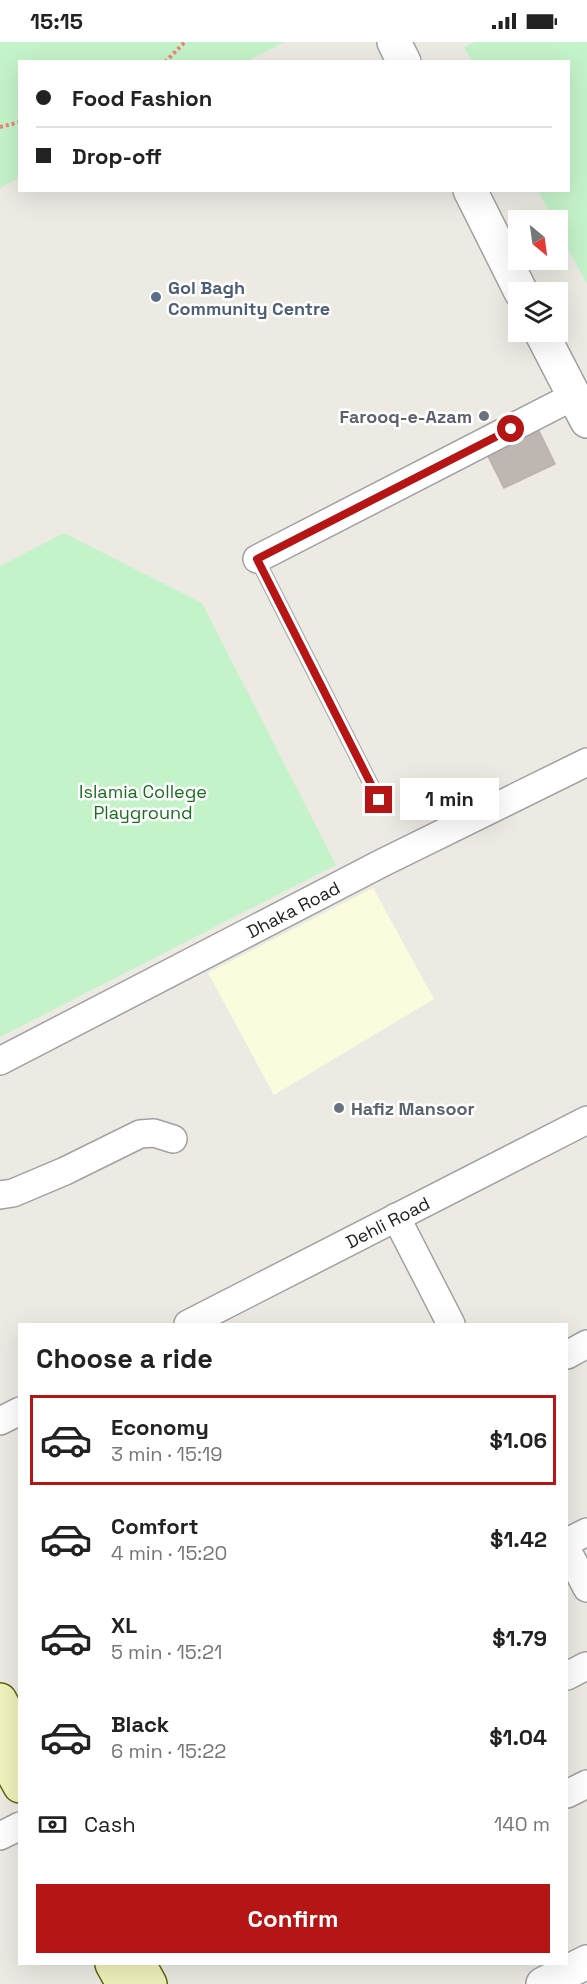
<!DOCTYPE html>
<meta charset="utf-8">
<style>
:root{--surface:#fff;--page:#f6f6f6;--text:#222;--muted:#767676;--line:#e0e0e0;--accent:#b51615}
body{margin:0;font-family:"Space Grotesk",sans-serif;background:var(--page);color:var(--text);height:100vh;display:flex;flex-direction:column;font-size:22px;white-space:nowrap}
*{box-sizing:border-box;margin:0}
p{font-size:20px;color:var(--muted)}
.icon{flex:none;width:33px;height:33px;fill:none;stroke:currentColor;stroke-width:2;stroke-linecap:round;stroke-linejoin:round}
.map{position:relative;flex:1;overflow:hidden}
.drawer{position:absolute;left:18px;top:1281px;width:550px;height:642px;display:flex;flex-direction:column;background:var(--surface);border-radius:0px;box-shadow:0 6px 24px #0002}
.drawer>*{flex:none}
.banner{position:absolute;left:18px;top:18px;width:552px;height:132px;border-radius:0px;box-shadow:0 6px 24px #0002;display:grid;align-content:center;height:132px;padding:0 18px;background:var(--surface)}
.needle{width:39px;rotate:151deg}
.fabs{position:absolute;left:508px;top:168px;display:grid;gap:12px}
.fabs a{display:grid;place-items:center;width:60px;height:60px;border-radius:0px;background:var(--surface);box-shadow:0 6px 24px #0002;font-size:30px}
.end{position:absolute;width:27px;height:27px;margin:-14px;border:8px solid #b51615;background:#fff;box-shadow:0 0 0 3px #fff}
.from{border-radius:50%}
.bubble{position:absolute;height:42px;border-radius:0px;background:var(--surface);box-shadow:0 6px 24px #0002;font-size:20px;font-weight:600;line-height:42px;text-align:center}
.banner b{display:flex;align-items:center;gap:21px;height:57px;font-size:22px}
.banner b+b{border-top:2px solid var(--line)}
.banner i{width:15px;height:15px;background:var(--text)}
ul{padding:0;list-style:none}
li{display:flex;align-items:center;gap:18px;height:90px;margin:0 12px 9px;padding:0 6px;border:3px solid transparent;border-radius:0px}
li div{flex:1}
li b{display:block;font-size:22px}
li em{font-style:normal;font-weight:600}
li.selected{border-color:var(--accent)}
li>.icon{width:54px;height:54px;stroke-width:1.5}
h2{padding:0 18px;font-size:27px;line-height:72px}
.pay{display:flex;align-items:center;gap:15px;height:66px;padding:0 18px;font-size:22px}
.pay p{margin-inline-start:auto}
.primary-button{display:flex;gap:12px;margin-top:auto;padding:12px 18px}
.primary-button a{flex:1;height:69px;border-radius:0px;background:var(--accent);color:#fff;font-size:24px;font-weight:600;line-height:69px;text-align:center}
.status{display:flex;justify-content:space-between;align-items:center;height:42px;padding:0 30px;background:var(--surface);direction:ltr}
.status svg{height:16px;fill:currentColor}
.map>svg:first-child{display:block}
.education{fill:#fbfbde}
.park{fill:#c5f3c9}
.building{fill:#bdb6b1;stroke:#bdb1a8;stroke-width:1.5}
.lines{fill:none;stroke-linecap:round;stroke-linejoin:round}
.service-casing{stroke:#a1a1a1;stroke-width:16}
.minor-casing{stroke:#a1a1a1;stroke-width:30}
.tertiary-casing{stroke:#a1a1a1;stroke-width:36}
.secondary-casing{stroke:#5e6810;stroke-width:36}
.path{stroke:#eb8477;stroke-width:4;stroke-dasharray:3 3;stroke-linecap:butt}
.service{stroke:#fff;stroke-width:14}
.minor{stroke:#fff;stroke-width:27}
.tertiary{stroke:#fff;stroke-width:33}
.secondary{stroke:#eff2bc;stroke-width:33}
.route{stroke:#b51615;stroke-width:8}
.service-dot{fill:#5c6f8a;stroke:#fff;stroke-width:2}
.worship-dot{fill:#6b7280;stroke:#fff;stroke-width:2}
.labels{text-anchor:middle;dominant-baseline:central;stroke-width:5;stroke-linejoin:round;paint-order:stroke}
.service-label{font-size:18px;font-weight:bold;fill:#4e5e75;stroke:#fff;text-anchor:start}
.worship-label{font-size:18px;font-weight:bold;fill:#5b616d;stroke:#fff;text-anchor:end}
.park-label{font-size:18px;fill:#176f1e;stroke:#fff}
.street-label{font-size:18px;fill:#1d1d1d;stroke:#fff}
</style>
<div class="status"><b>15:15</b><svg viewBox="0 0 49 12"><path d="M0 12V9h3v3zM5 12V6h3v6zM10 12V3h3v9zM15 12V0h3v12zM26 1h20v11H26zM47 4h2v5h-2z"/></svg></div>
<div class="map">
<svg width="587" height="1942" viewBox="0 0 587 1942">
<rect width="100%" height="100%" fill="#edeae4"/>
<polygon class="education" points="373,846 434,957 274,1053 208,931"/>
<g class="park">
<polygon points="0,0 285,0 247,19 20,20 19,136 0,146"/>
<polygon points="475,0 587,0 587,243 558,187 558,178 554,178 538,149 568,148 568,20 472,19 464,5"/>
<polygon points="64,491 202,561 336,823 0,995 0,524"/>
</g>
<polygon class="building" points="535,381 555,422 504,446 484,406"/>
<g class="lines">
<g class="service-casing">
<polyline id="service" points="257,517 379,758"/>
</g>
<g class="minor-casing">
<g id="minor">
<polyline points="257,517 574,354"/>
<path id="s1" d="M0 1019 382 821 587 720"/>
<polyline points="0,1153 13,1151 65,1129 140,1092 154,1091 173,1097"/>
<polyline points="396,1175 451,1282"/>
<path id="s2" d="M188 1282 587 1078"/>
<polyline points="567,1313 587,1302"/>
<polyline points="0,1379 20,1369"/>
<polyline points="567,1500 587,1490"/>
<polyline points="567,1508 587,1546"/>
<polyline points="567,1634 586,1624"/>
<polyline points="567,1752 587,1742"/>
<polyline points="0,1794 20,1784"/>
</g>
</g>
<g class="tertiary-casing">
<g id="tertiary">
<polyline points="394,0 404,20"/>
<polyline points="470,148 521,250"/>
<polyline points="541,290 587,379"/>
<polyline points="543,1942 587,1920"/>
</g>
</g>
<g class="secondary-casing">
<g id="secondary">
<polyline points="0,1658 20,1695"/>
<polyline points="0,1708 20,1744"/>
<polyline points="112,1922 123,1942"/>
<polyline points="139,1922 150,1942"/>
</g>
</g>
<g class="path">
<polyline points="165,20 185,0"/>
<polyline points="0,85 20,80"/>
</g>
<use href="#service" class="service"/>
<use href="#minor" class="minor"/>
<use href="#tertiary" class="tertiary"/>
<use href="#secondary" class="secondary"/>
</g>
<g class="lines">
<polyline class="route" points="379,758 257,517 511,387"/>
</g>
<circle class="service-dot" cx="156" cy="255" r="6"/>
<g class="worship-dot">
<circle cx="484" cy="374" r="6"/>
<circle cx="339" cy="1066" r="6"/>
</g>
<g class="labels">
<g class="service-label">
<text x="168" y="245">Gol Bagh<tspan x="168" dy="21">Community Centre</tspan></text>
</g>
<g class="worship-label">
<text x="472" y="374">Farooq-e-Azam</text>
<text x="351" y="1066" text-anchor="start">Hafiz Mansoor</text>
</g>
<g class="park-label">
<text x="143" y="749">Islamia College<tspan x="143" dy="21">Playground</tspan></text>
</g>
<g class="street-label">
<text stroke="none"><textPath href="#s1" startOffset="330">Dhaka Road</textPath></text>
<text stroke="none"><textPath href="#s2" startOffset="224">Dehli Road</textPath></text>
</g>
</g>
</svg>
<div class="fabs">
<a><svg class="needle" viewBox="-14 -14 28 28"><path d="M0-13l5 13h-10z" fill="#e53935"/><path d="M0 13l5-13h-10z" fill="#767676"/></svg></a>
<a><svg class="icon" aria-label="layers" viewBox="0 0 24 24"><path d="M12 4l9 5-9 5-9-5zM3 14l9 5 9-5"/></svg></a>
</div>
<i class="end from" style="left:511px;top:387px"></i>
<i class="end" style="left:379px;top:758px"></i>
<div class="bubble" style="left:400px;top:736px;width:99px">1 min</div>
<div class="banner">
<b><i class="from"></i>Food Fashion</b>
<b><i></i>Drop-off</b>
</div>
<section class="drawer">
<h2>Choose a ride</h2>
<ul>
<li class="selected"><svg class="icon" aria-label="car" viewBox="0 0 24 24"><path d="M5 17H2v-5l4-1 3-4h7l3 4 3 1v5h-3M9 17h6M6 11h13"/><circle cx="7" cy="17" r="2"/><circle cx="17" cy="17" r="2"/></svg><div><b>Economy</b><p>3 min · 15:19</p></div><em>$1.06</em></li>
<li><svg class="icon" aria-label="car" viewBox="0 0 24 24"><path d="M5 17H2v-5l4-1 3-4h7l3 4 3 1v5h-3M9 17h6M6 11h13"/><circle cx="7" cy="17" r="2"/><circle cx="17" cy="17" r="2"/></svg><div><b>Comfort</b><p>4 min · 15:20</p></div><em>$1.42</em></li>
<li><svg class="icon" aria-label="car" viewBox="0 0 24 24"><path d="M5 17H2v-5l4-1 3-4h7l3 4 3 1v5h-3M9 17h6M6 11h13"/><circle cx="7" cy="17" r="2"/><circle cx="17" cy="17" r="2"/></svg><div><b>XL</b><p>5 min · 15:21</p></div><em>$1.79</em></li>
<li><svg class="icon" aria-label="car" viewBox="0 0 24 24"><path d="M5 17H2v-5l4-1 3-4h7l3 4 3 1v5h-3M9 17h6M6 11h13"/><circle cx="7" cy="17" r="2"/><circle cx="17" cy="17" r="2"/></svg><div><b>Black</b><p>6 min · 15:22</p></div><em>$1.04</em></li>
</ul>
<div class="pay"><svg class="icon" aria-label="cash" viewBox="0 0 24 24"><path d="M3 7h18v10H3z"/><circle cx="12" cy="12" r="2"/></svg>Cash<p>140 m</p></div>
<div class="primary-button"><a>Confirm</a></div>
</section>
</div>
